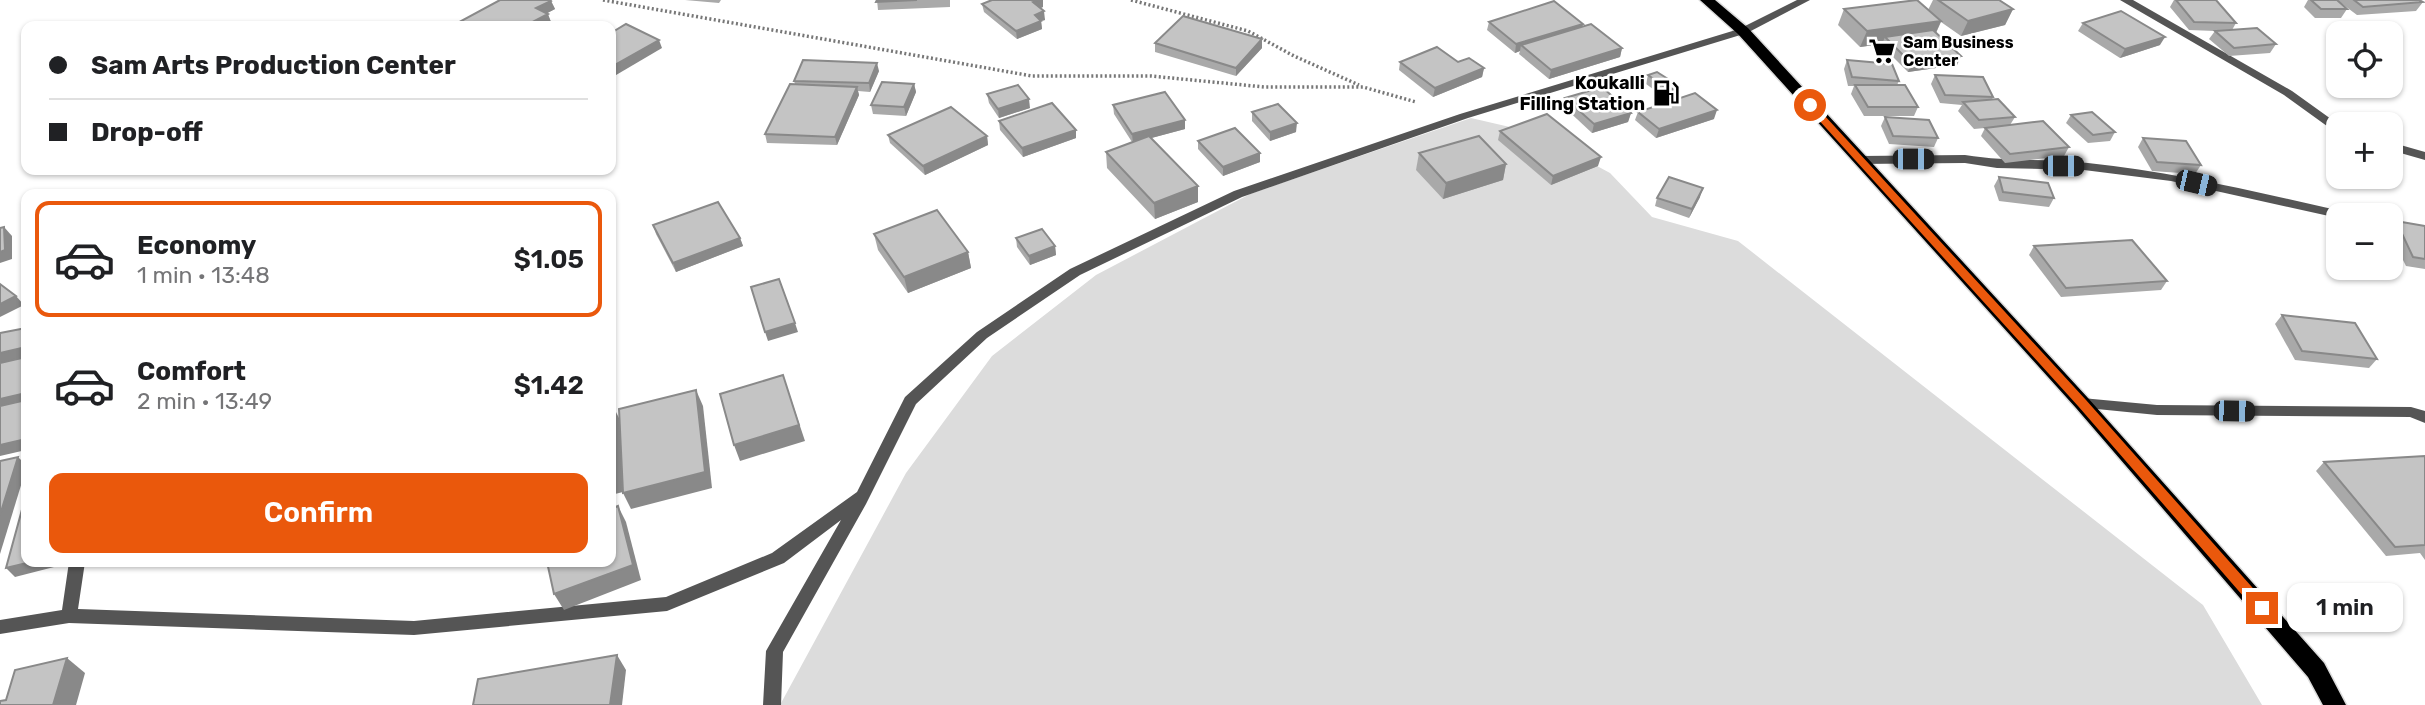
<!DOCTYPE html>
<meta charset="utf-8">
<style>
:root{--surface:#fff;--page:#f6f6f6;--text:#202124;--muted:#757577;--line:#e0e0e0;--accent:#ea580c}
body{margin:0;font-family:Rubik,sans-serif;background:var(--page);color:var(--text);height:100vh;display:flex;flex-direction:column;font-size:26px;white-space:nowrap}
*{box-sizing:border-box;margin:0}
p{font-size:23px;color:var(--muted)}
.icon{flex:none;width:38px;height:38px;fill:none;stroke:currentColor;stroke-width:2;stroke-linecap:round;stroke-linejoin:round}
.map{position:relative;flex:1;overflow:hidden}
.side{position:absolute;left:21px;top:189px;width:595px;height:378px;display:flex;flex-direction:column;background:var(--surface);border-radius:14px;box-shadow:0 2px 5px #0004}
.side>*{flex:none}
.banner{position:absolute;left:21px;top:21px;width:595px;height:154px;border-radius:14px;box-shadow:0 2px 5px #0004;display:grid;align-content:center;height:154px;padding:0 28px;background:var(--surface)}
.fabs{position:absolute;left:2326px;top:21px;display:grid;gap:14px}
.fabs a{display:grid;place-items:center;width:77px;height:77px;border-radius:14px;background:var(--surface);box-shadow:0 2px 5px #0004;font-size:35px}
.end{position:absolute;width:32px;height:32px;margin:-16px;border:9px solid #ea580c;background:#fff;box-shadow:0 0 0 4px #fff}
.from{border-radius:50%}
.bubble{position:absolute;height:49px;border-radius:14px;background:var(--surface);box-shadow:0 2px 5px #0004;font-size:23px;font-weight:600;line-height:49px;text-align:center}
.car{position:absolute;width:21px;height:42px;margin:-21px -10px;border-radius:9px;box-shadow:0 0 5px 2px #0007;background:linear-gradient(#222 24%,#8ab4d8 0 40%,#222 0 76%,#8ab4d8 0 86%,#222 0)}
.banner b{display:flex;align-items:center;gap:24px;height:66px;font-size:26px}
.banner b+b{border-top:2px solid var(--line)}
.banner i{width:18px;height:18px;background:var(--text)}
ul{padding:12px 0 0;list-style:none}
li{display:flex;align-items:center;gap:21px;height:116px;margin:0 14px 10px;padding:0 14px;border:4px solid transparent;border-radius:14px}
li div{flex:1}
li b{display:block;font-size:26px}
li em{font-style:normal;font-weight:600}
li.active{border-color:var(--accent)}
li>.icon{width:63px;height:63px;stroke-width:1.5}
.primary-button{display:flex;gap:14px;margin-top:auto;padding:14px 28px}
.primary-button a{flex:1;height:80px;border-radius:14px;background:var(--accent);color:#fff;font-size:28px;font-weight:600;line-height:80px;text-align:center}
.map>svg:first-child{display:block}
.green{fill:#dcdcdc}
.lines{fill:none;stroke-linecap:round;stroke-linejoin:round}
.primary-casing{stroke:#dbdbdb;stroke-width:3}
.path{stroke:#777;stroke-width:3.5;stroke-dasharray:2 2.5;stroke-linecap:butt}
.minor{fill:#555;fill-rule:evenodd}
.primary{fill:#000;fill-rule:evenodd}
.wall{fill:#a9a9a9}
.shaded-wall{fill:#898989}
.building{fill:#c4c4c4;stroke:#898989;stroke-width:2}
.route{fill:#ea580c}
.labels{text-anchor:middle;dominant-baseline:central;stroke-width:5;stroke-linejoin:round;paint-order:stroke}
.far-poi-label{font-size:16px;font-weight:bold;fill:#000;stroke:#fff;text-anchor:start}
.poi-label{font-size:18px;font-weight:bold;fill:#000;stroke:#fff;text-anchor:end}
</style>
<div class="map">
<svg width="2425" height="705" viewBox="0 0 2425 705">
<rect width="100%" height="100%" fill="#fff"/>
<polygon class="green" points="1471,118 1536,133 1610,173 1652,217 1738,241 2203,605 2262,705 780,705 906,473 992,356 1096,275 1250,194"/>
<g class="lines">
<g class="primary-casing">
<polygon id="primary" points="1700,0 1715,0 1748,28 2088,398 2324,663 2346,705 2323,705 2308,677 2076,408 1738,34"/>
</g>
<g class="path">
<polyline points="603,0 1032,76 1151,76 1264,87 1363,87 1416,102"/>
<polyline points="1131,0 1248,31 1294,56 1359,85"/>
</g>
<g class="minor">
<polygon points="1797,0 1810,0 1747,33 1468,118 1242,197 1080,275 987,338 916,404 866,504 783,652 781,705 763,705 766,651 841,520 784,563 667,611 414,635 69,623 0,634 0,620 62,610 69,562 85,562 78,609 414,621 666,597 772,553 857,492 905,397 977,332 1070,269 1234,191 1460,114 1739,29"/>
<polygon points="2120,0 2133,0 2292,91 2338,124 2338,134 2284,95"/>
<polygon points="2390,142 2425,152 2425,160 2390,150"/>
<path d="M1965 155C2006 162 2047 158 2088 163 2174 172 2257 192 2341 211L2347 215H2338V218L2171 181 2084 170 1997 168 1965 163 1860 164 1854 160 1860 156Z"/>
<polygon points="2390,222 2425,228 2425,236 2390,230"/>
<polygon points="2082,398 2157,405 2411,407 2425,411 2425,423 2410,417 2157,415 2077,407 2075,403 2077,399"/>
</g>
<use href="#primary" class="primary"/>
</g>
<g class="wall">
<polygon points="685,0 721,0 719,3"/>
<polygon points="877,0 950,0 950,7 878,10"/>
<polygon points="992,0 1043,0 1043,7 1040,8 1045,20 1041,21 1042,29 1017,39 984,12 982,4"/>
<polygon points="1933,0 1999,0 2013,9 2005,25 1961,36 1941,22 1936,33 1961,56 1957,65 1908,72 1881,45 1882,44 1860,47 1838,25 1844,9 1928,10"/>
<polygon points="2174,0 2216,0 2236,23 2232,30 2276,44 2270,53 2229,56 2209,39 2215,31 2189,30 2170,7"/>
<polygon points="2308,0 2419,0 2423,2 2416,11 2357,15 2341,3 2347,9 2341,18 2315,18 2304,7"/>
<polygon points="551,1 555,9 547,13 551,22 544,26 464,26 461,21"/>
<polygon points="1489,22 1583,24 1582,27 1622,48 1620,57 1549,79 1519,54 1520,51 1515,53 1487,30"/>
<polygon points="2083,23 2160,45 2120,58 2078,31"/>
<polygon points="1262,39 1262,48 1236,76 1155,52 1155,43"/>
<polygon points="1847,60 1899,81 1897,85 1918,107 1914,116 1864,116 1851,94 1854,86 1848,86 1844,69"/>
<polygon points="1400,62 1458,62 1484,68 1482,77 1433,97 1399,70"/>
<polygon points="879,71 870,92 858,91 859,95 837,145 767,143 765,134 795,84 794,81"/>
<polygon points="1648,75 1676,95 1667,99 1646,84"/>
<polygon points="1935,75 1993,97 1992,100 2015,117 2010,125 2069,147 2064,156 2005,163 1981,136 1985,128 1974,129 1958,111 1962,105 1940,103 1931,84"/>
<polygon points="914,84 916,92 906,116 873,114 871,105"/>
<polygon points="987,94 1030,108 999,118 989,103"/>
<polygon points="1565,98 1631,113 1628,122 1592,133 1563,106"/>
<polygon points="1113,105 1185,129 1151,138 1198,202 1155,219 1107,168 1106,152 1132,142 1114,114"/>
<polygon points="1252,112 1296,132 1270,141 1252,121"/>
<polygon points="1638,112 1714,119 1656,138 1635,120"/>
<polygon points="2071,115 2115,132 2110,141 2088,143 2066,123"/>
<polygon points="1885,117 1938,138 1934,147 1889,144 1881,126"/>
<polygon points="999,121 1076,138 1023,157 1000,130"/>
<polygon points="1500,131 1598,166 1551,185 1498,140"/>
<polygon points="888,135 987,136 988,145 925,175 890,143"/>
<polygon points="2143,138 2201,165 2195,174 2152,171 2138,147"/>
<polygon points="1198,141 1260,162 1223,176 1198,149"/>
<polygon points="1419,153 1506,164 1503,180 1443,199 1416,170"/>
<polygon points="1999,177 2054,198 2049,207 1999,201 1994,186"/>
<polygon points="1700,197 1689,218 1655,206 1657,198"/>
<polygon points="2396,221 2425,226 2425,269 2406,266 2390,234 2390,228"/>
<polygon points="653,225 740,238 743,246 676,272 656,234"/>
<polygon points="874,234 968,252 971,268 908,293 878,250"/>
<polygon points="1016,238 1055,246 1056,255 1030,265 1017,247"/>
<polygon points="2034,246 2167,281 2161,290 2061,297 2029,255"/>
<polygon points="2282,315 2377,359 2369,368 2295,360 2275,324"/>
<polygon points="2425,456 2425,560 2420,553 2386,556 2316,471 2324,462"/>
</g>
<g class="shaded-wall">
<polygon points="1039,0 1043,0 1043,7 1034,11 1033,2"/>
<polygon points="551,1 555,9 540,17 536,8"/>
<polygon points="2013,9 2005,25 1961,36 1968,21"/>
<polygon points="1044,11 1045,20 1041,21 1042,29 1017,39 1016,31 1035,15"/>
<polygon points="548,14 551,22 544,26 525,26"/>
<polygon points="1941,21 1934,37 1885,37 1882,44 1860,47 1867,31"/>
<polygon points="1583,24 1581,32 1521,45 1520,51 1515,53 1516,44"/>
<polygon points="2165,37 2160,45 2120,58 2125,49"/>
<polygon points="1262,39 1262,48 1236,76 1236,68"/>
<polygon points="659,40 662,48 611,78 611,67"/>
<polygon points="1622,48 1620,57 1549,79 1551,70"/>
<polygon points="1961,56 1957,65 1908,72 1911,63"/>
<polygon points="877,63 879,71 870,92 869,83"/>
<polygon points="1484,68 1482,77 1433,97 1435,88"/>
<polygon points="914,84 916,92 906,116 904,107"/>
<polygon points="1679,86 1676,95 1667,99 1669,90"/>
<polygon points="857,87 859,95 837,145 835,137"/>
<polygon points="1029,99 1030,108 999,118 998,109"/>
<polygon points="1717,110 1714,119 1656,138 1659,129"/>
<polygon points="1631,113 1628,122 1592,133 1594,124"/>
<polygon points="1185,120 1185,129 1133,143 1132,134"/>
<polygon points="1297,123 1296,132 1270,141 1270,132"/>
<polygon points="1076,130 1076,138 1023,157 1022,148"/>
<polygon points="987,136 988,145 925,175 923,166"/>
<polygon points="1260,153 1260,162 1223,176 1223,167"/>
<polygon points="1601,157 1598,166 1551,185 1553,176"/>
<polygon points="1506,164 1503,180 1443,199 1446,183"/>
<polygon points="1198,186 1198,202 1155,219 1154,203"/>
<polygon points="1703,188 1700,197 1689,218 1692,209"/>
<polygon points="4,227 12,236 12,259 0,263 0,252"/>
<polygon points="740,238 743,246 676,272 673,263"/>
<polygon points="1055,246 1056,255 1030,265 1029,256"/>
<polygon points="968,252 971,268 908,293 904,277"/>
<polygon points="16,296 24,305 0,317 0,304"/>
<polygon points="795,323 798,332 768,341 765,332"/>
<polygon points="26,347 26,358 0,363 0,353"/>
<polygon points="783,375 805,441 740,461 734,445"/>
<polygon points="696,390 703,406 712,488 631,509 623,493"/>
<polygon points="26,393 26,404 0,410 0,399"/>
<polygon points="613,406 621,422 623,492 611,495"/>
<polygon points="26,439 26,450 0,456 0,445"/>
<polygon points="18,457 26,465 26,469 0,554 0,515"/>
<polygon points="618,506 626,522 641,580 564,610 554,594"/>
<polygon points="31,562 55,562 54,567 15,577 6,568"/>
<polygon points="617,655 626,670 622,705 610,705"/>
<polygon points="67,658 85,673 76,705 53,705"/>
</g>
<g class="building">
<polygon points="500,0 550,0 551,1 536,8 548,14 525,26 474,26 461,21"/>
<polygon points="877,0 917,0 876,2"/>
<polygon points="992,0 1039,0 1033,2 1044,11 1035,15 1041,21 1016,31 982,4"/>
<polygon points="1917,0 1941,21 1867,31 1844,9"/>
<polygon points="1938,0 1999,0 2013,9 1968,21"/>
<polygon points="2176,0 2216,0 2236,23 2194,22"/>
<polygon points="2311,0 2337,0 2347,9 2321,9"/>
<polygon points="2354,0 2419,0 2423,2 2363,7"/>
<polygon points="1554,1 1583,24 1516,44 1489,22"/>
<polygon points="2121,11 2165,37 2125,49 2083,23"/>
<polygon points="1183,16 1262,39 1236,68 1155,43"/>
<polygon points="626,24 659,40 611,67 611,33"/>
<polygon points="1591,24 1622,48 1551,70 1521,45"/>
<polygon points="2257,28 2276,44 2234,48 2215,31"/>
<polygon points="1933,30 1961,56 1911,63 1885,37"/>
<polygon points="1437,47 1458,62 1469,58 1484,68 1435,88 1400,62"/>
<polygon points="803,60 877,63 869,83 794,81"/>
<polygon points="1847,60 1892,64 1899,81 1852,77"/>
<polygon points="1657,72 1679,86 1669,90 1648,75"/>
<polygon points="1935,75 1983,77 1993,97 1945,95"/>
<polygon points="882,82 914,84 904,107 871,105"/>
<polygon points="790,84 857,87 835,137 765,134"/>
<polygon points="1018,85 1029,99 998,109 987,94"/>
<polygon points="1855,85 1905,85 1918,107 1868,107"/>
<polygon points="1602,87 1631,113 1594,124 1565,98"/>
<polygon points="1165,92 1185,120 1132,134 1113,105"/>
<polygon points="1695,93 1717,110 1659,129 1638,112"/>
<polygon points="1998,99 2015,117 1979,120 1963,102"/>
<polygon points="1052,103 1076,130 1022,148 999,121"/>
<polygon points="1278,104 1297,123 1270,132 1252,112"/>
<polygon points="951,107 987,136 923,166 888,135"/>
<polygon points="2092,112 2115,132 2093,135 2071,115"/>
<polygon points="1547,114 1601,157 1553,176 1500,131"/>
<polygon points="1885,117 1929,120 1938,138 1893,136"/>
<polygon points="2043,121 2069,147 2010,154 1985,128"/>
<polygon points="1235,128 1260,153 1223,167 1198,141"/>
<polygon points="1149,136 1198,186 1154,203 1106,152"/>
<polygon points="1479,136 1506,164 1446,183 1419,153"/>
<polygon points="2143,138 2186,141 2201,165 2157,162"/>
<polygon points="1669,177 1703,188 1692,209 1657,198"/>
<polygon points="1999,177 2048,183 2054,198 2003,192"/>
<polygon points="718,202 740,238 673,263 653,225"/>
<polygon points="937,210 968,252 904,277 874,234"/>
<polygon points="2396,221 2425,226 2425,259 2413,257"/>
<polygon points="4,227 5,250 0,252 0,228"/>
<polygon points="1042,229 1055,246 1029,256 1016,238"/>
<polygon points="2132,240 2167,281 2066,288 2034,246"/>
<polygon points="779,279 795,323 765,332 751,287"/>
<polygon points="0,284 16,296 0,304"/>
<polygon points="2282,315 2355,323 2377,359 2302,351"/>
<polygon points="26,328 26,347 0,353 0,333"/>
<polygon points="26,357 26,393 0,399 0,363"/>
<polygon points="783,375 799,425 734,445 720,394"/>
<polygon points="696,390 705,472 623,493 619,409"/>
<polygon points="26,400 26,439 0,445 0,406"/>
<polygon points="613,406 615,476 611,477 611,407"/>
<polygon points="2425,456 2425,545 2395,547 2324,462"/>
<polygon points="18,457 0,515 0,461"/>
<polygon points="26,495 26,562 31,562 6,568"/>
<polygon points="618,506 633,565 554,594 547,562 611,562 611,509"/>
<polygon points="617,655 610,705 473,705 478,679"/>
<polygon points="67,658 53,705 0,705 0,701 6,700 15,670"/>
</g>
<polygon class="route" points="1807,103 1813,103 2086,400 2267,604 2267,612 2257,612 2078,406 1807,107"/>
<defs>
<g id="supermarket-bare" transform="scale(2.1)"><path d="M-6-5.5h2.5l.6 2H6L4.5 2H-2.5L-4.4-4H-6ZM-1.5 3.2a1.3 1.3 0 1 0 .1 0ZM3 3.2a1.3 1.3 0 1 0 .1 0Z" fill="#000" stroke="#fff" stroke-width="2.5" paint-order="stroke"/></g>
<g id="fuel-bare" transform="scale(2.1)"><path d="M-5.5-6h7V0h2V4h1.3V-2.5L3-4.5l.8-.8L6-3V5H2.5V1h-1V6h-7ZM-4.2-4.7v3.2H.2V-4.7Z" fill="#000" stroke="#fff" stroke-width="2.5" paint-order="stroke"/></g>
</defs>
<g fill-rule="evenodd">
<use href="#supermarket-bare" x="1882" y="51"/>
<use href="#fuel-bare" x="1666" y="93"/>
</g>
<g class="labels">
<g class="far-poi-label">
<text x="1903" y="42">Sam Business<tspan x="1903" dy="18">Center</tspan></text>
</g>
<g class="poi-label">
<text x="1645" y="83">Koukalli<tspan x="1645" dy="21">Filling Station</tspan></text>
</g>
</g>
</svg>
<div class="fabs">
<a><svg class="icon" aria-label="locate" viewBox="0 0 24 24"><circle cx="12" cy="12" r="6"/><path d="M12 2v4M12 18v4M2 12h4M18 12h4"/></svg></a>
<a>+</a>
<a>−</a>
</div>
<i class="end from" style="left:1810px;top:105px"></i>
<i class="end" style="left:2262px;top:608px"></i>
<div class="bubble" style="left:2287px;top:583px;width:116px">1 min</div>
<i class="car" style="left:1913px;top:159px;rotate:90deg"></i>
<i class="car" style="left:2063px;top:166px;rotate:90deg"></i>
<i class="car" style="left:2196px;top:183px;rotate:103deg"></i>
<i class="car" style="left:2234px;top:411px;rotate:91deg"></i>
<div class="banner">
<b><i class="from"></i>Sam Arts Production Center</b>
<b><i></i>Drop-off</b>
</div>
<section class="side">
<ul>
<li class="active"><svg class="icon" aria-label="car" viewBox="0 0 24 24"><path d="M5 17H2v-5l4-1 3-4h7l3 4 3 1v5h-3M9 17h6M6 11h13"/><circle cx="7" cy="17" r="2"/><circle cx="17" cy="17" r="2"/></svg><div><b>Economy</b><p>1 min · 13:48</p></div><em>$1.05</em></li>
<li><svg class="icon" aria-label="car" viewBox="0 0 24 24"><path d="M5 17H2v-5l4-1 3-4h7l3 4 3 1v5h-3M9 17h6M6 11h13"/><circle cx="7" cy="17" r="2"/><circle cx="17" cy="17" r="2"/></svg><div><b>Comfort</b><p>2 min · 13:49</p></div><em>$1.42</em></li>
</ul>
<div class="primary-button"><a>Confirm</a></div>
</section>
</div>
